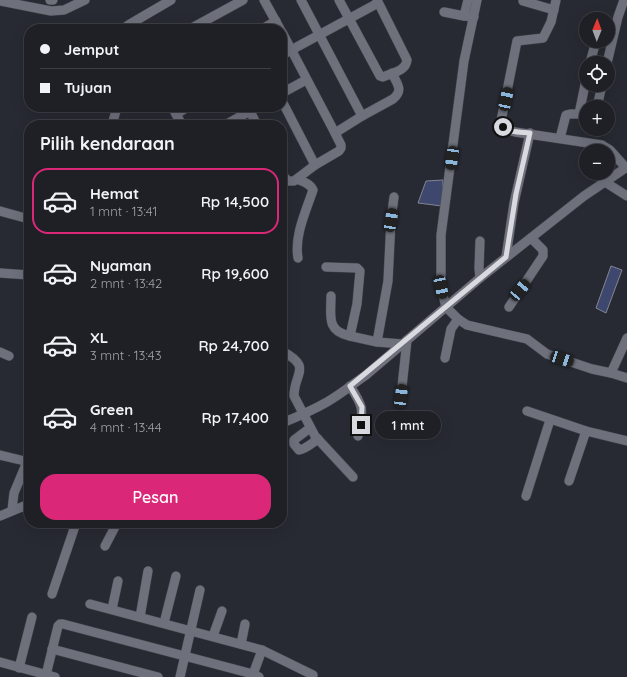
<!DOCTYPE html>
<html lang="id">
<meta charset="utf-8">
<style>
:root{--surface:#1e2026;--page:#26282e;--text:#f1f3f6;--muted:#a1a3a7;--line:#3c3e43;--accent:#db2777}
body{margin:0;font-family:Quicksand,sans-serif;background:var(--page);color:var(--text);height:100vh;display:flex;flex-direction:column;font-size:15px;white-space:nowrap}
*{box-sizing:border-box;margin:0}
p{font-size:13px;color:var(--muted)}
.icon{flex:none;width:22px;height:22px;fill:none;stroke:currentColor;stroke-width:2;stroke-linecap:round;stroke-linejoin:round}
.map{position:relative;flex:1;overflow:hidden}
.drawer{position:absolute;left:24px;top:120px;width:263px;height:408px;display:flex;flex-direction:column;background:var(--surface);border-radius:16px;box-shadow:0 4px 16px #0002,0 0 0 1px var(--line)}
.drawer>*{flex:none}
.hud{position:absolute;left:24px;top:24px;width:263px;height:88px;border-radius:16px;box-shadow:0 4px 16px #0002,0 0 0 1px var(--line);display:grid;align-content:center;height:88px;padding:0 16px;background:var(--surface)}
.needle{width:26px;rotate:1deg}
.fabs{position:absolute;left:579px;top:12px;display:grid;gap:8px}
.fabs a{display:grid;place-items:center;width:36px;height:36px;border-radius:50%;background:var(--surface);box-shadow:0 4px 16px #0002,0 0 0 1px var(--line);font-size:20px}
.end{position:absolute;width:18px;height:18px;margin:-9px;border:5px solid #d9dae0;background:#111;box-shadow:0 0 0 2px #111}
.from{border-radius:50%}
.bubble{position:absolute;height:28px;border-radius:14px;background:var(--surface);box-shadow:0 4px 16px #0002,0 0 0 1px var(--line);font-size:13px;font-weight:600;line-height:28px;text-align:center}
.car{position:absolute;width:12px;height:24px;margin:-12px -6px;border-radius:5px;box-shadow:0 0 3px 1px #0007;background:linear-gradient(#222 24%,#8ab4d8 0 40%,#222 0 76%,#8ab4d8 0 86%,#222 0)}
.hud b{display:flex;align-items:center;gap:14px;height:38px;font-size:15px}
.hud b+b{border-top:1px solid var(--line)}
.hud i{width:10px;height:10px;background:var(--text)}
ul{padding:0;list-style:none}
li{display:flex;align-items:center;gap:12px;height:66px;margin:0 8px 6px;padding:0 8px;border:2px solid transparent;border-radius:16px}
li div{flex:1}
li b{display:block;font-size:15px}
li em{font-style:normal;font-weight:600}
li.on{border-color:var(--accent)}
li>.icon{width:36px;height:36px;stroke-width:1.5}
h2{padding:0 16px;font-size:18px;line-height:48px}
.action{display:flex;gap:8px;margin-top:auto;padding:8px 16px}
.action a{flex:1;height:46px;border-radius:16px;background:var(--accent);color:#fff;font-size:16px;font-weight:600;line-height:46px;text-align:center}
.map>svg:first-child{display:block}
.building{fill:#3e476e;stroke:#838691}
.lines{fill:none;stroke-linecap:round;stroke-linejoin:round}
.minor-casing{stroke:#45474e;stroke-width:10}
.minor{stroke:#6e717c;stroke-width:9}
.route{stroke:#d9dae0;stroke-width:5}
</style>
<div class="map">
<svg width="627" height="677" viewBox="0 0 627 677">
<rect width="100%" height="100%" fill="#282a33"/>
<g class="building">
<polygon points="443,180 442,206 418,203 426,181"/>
<polygon points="611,266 622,270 606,313 596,308"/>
</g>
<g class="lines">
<g class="minor-casing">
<g id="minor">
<polyline points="50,0 53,0"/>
<polyline points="264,0 280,29"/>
<path d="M301 0 362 116 393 99C404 90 397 84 392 73"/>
<path d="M339 0 380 76 383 77C392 73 406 71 407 60L377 0"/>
<polyline points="468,0 464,16 474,17"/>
<polyline points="477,0 464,61 441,235 441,287 446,307 458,319 467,325 527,339 547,354 592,369 611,373 627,338"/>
<polyline points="524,0 523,1 554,10"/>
<polyline points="556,0 551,22 543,38 517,41 501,121 505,129 515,132 602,145 610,150 626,168"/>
<polyline points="0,1 51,11 64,10 85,0"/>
<polyline points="444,12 464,16"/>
<polyline points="126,29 127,26 130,24 171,0"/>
<polyline points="190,29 243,0"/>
<polyline points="262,29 276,21"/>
<polyline points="282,32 335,133 362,116"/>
<polyline points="282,55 378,3"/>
<polyline points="590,63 596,41"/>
<polyline points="607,63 618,17 624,0"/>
<polyline points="282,93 306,80"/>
<polyline points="282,101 315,165"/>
<polyline points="172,107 176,114 188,107"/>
<polyline points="597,107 602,85"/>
<polyline points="176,114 182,125"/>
<polyline points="112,125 117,107"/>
<polyline points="225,125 250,111 257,125"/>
<polyline points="560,138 566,115 570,114 579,114 586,80"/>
<polyline points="282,173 285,178 288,181 294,181 315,165 339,151 341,148 341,145 335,133"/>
<polyline points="596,173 603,175 607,180"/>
<path d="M297 179C303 182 310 183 313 190 306 211 294 236 298 258"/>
<polyline points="605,182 627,196"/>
<polyline points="0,211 29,219"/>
<polyline points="506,257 514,203 530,133"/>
<polyline points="326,267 357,268 360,271 357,304 350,336 377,342 402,344"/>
<polyline points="0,273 29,275"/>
<polyline points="480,278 479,268 480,241"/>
<path d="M331 296C331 316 326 331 350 336"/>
<polyline points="509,307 543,256 543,250 531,238"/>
<polyline points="377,342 388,281 391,220 394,197"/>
<path d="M282 351C313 368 294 372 294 396L315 436 353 477"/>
<polyline points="0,352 9,356"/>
<polyline points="445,358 451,329 458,319"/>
<polyline points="611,373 627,378"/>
<path d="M350 386C365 409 363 409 358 436"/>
<polyline points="401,396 407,340"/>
<polyline points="527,411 586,431 627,441"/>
<path d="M282 423C297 417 313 410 327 402 341 394 353 384 366 375L480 278 584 196 627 167"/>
<path d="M310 428 294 440V444L299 450C306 449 312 443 318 439"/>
<polyline points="0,455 29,462"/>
<polyline points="569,481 586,431"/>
<polyline points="526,496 550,420"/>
<polyline points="12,510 14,493 27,462"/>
<polyline points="0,516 29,504"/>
<polyline points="105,546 117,523"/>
<polyline points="52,594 76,523"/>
<polyline points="90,604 262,650 313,675"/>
<polyline points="112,609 118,581"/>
<polyline points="140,617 148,571"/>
<polyline points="164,623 176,576"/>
<polyline points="213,636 222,611"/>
<polyline points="241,644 245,624"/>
<polyline points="52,649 158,677"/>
<polyline points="0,662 55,677"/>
<polyline points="19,668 32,617"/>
<polyline points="46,675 58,626 60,624 63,624 253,674 259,677"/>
<polyline points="180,677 200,590"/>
<polyline points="252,677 262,650"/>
</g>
</g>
<use href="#minor" class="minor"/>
</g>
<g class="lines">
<path class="route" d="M361 425 362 407 350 386 506 257 516 194 530 133C521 132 510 133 503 127"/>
</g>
</svg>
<div class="fabs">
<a><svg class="needle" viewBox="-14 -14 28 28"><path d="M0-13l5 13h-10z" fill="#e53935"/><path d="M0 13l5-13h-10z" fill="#a1a3a7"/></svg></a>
<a><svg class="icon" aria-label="locate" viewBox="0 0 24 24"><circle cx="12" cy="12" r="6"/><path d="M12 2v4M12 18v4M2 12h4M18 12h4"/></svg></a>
<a>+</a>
<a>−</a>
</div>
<i class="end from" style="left:503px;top:127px"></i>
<i class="end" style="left:361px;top:425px"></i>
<div class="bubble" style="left:375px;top:411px;width:66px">1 mnt</div>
<i class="car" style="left:506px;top:99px;rotate:12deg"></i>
<i class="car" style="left:452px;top:158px;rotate:188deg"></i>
<i class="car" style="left:391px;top:220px;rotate:9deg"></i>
<i class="car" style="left:441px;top:287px;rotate:168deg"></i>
<i class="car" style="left:520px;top:290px;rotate:40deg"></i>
<i class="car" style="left:562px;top:359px;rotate:108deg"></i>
<i class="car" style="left:401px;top:396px;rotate:7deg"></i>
<div class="hud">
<b><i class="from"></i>Jemput</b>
<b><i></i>Tujuan</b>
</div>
<section class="drawer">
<h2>Pilih kendaraan</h2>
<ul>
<li class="on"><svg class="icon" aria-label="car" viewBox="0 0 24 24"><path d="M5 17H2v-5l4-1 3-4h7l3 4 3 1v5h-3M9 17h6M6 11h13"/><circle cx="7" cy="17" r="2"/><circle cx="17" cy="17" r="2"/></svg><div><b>Hemat</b><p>1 mnt · 13:41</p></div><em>Rp 14,500</em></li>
<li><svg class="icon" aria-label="car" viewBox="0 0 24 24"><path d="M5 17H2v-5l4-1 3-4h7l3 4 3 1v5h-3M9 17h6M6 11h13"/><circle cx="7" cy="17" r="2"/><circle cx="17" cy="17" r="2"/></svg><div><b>Nyaman</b><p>2 mnt · 13:42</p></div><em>Rp 19,600</em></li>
<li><svg class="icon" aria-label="car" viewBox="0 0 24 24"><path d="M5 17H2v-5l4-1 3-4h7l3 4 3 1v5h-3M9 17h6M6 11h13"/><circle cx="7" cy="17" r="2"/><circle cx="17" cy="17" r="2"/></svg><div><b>XL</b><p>3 mnt · 13:43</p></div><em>Rp 24,700</em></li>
<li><svg class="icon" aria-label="car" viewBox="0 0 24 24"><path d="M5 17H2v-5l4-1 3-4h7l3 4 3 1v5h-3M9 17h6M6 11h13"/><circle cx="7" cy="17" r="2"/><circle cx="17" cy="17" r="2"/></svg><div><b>Green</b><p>4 mnt · 13:44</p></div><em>Rp 17,400</em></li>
</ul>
<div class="action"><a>Pesan</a></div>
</section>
</div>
